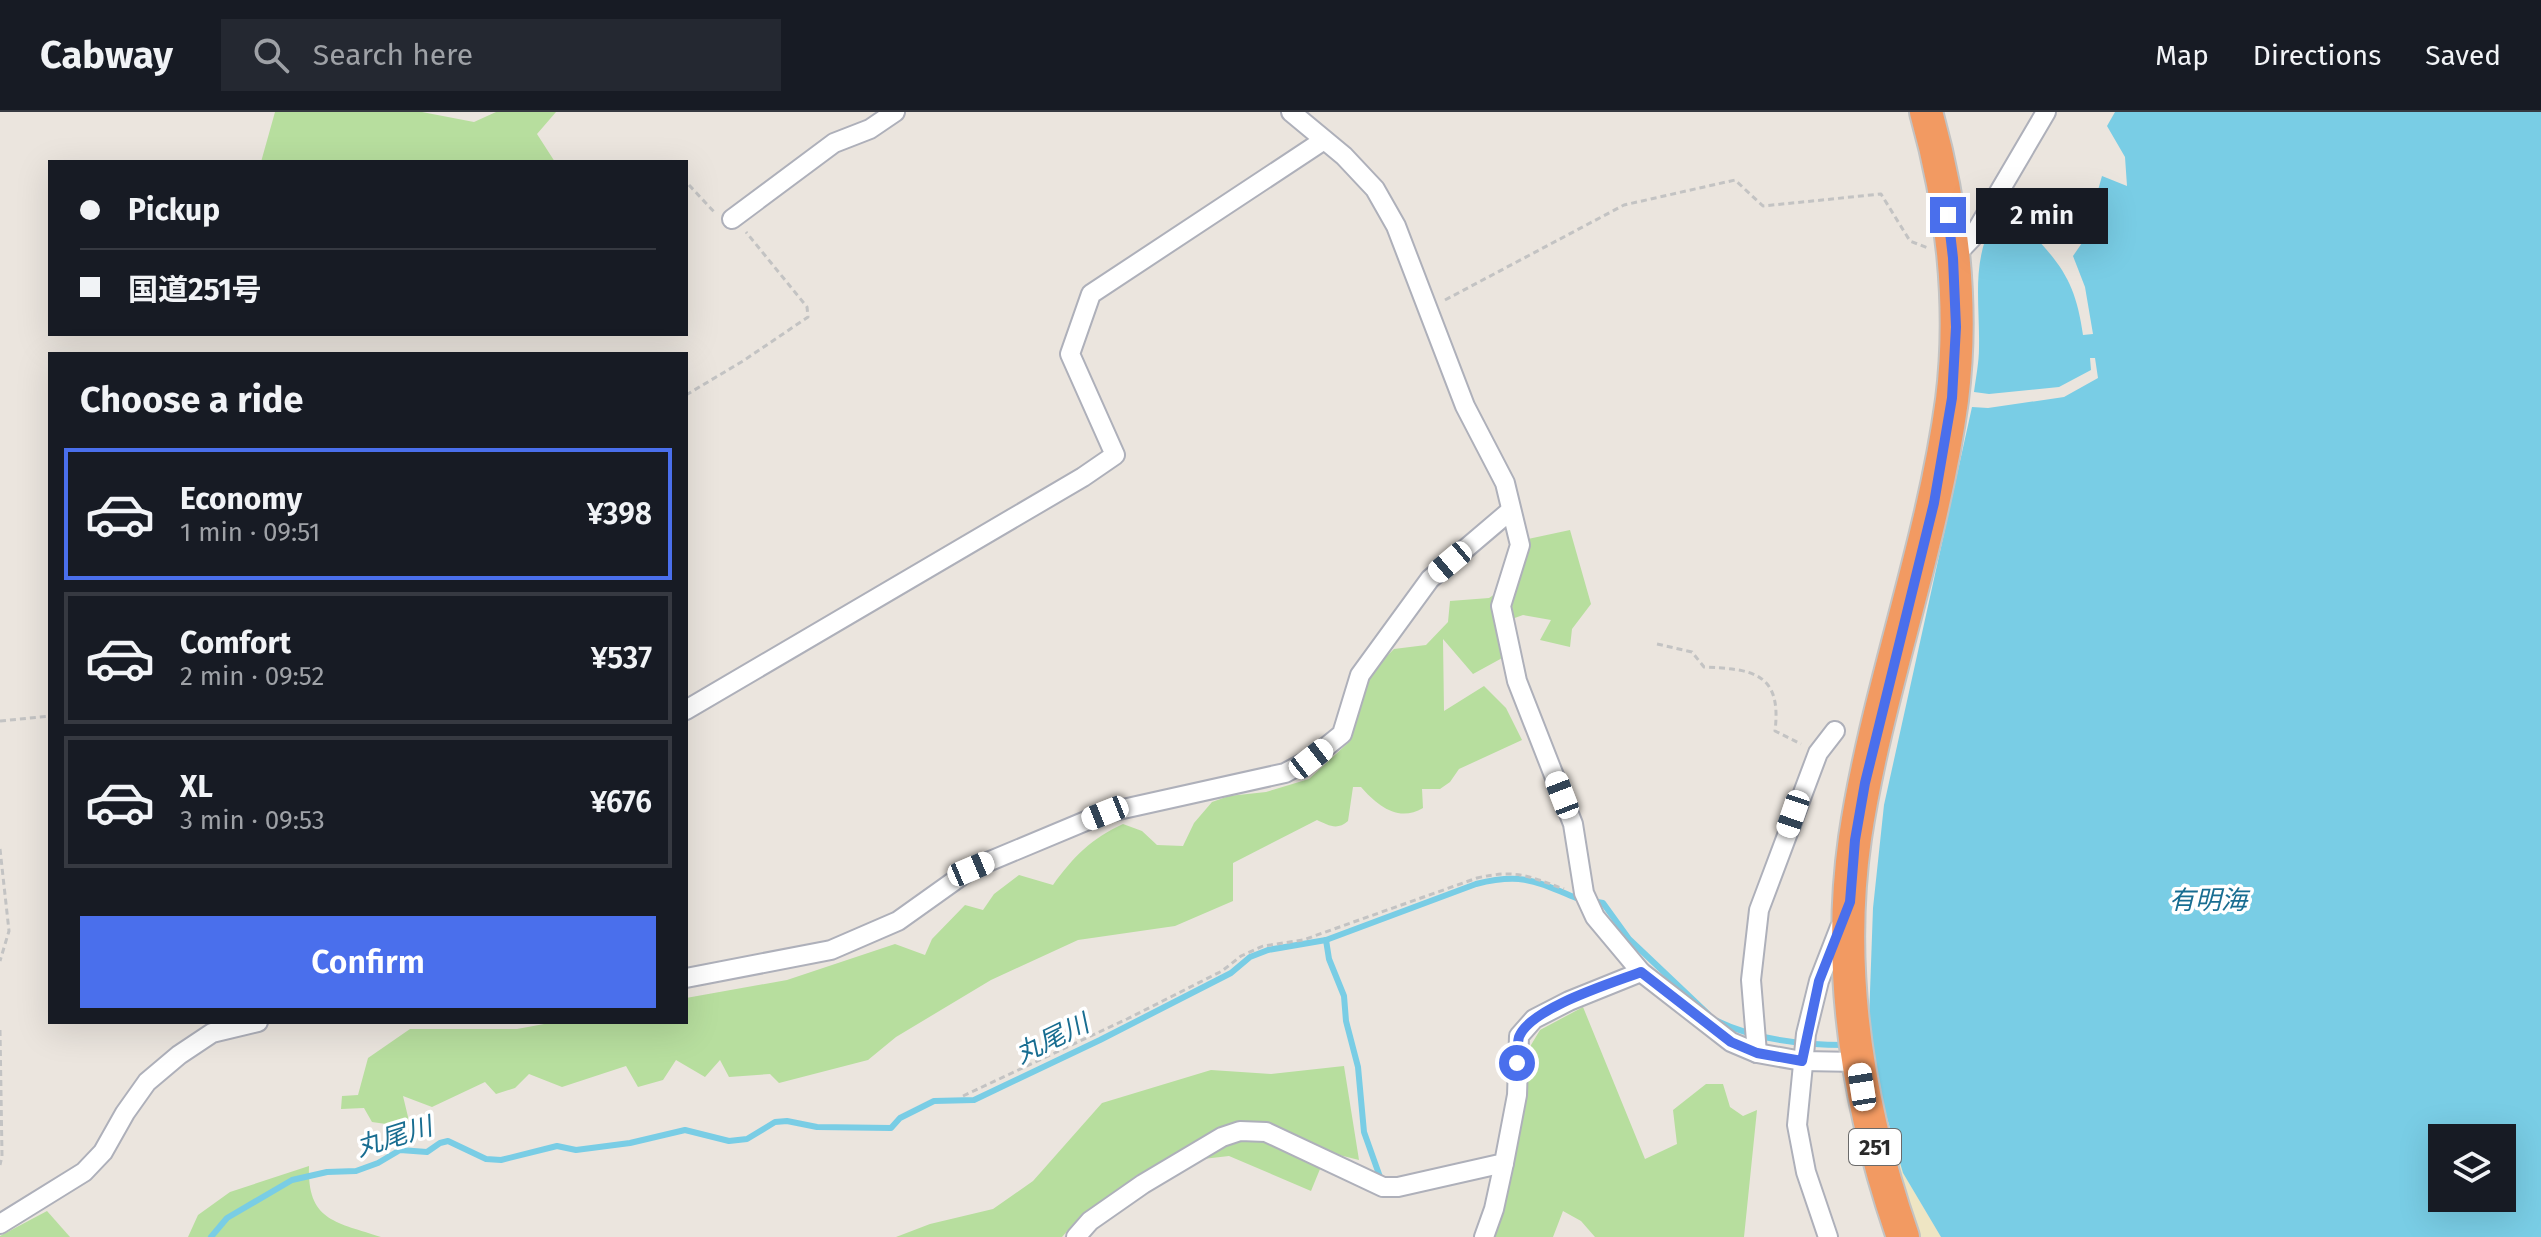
<!DOCTYPE html>
<meta charset="utf-8">
<style>
:root{--surface:#171b24;--page:#242831;--text:#f1f3f6;--muted:#9ea1a6;--line:#363941;--accent:#4a6fec}
body{margin:0;font-family:"Fira Sans","Noto Sans JP",sans-serif;background:var(--page);color:var(--text);height:100vh;display:flex;flex-direction:column;font-size:30px;white-space:nowrap}
*{box-sizing:border-box;margin:0}
p{font-size:26px;color:var(--muted)}
.icon{flex:none;width:44px;height:44px;fill:none;stroke:currentColor;stroke-width:2;stroke-linecap:round;stroke-linejoin:round}
.map{position:relative;flex:1;overflow:hidden}
.drawer{position:absolute;left:48px;top:240px;width:640px;height:672px;display:flex;flex-direction:column;background:var(--surface);border-radius:0px;box-shadow:0 8px 32px #0002}
.drawer>*{flex:none}
.guide{position:absolute;left:48px;top:48px;width:640px;height:176px;border-radius:0px;box-shadow:0 8px 32px #0002;display:grid;align-content:center;height:176px;padding:0 32px;background:var(--surface)}
.fabs{position:absolute;left:2428px;top:1012px;display:grid;gap:16px}
.fabs a{display:grid;place-items:center;width:88px;height:88px;border-radius:0px;background:var(--surface);box-shadow:0 8px 32px #0002;font-size:40px}
.end{position:absolute;width:36px;height:36px;margin:-18px;border:10px solid #4a6fec;background:#fff;box-shadow:0 0 0 4px #fff}
.from{border-radius:50%}
.bubble{position:absolute;height:56px;border-radius:0px;background:var(--surface);box-shadow:0 8px 32px #0002;font-size:26px;font-weight:600;line-height:56px;text-align:center}
.car{position:absolute;width:24px;height:48px;margin:-24px -12px;border-radius:10px;box-shadow:0 0 6px 2px #0007;background:linear-gradient(#fff 24%,#345 0 40%,#fff 0 76%,#345 0 86%,#fff 0)}
.guide b{display:flex;align-items:center;gap:28px;height:76px;font-size:30px}
.guide b+b{border-top:2px solid var(--line)}
.guide i{width:20px;height:20px;background:var(--text)}
ul{padding:0;list-style:none}
li{display:flex;align-items:center;gap:24px;height:132px;margin:0 16px 12px;padding:0 16px;border:4px solid var(--line);border-radius:0px}
li div{flex:1}
li b{display:block;font-size:30px}
li em{font-style:normal;font-weight:600}
li.selected{border-color:var(--accent)}
li>.icon{width:72px;height:72px;stroke-width:1.5}
h2{padding:0 32px;font-size:36px;line-height:96px}
.action{display:flex;gap:16px;margin-top:auto;padding:16px 32px}
.action a{flex:1;height:92px;border-radius:0px;background:var(--accent);color:#fff;font-size:32px;font-weight:600;line-height:92px;text-align:center}
header{display:flex;align-items:center;gap:48px;box-sizing:border-box;height:112px;padding:0 40px;background:var(--surface);border-bottom:2px solid var(--line)}
header strong{font-size:38px}
nav{display:flex;gap:44px;margin-inline-start:auto;font-size:28px}
.search{width:560px;height:72px;background:var(--page);display:flex;align-items:center;gap:20px;box-sizing:border-box;padding:0 28px;border-radius:0px;color:var(--muted);font-size:30px}
.map>svg:first-child{display:block}
.green{fill:#b7de9e}
.sand{fill:#eee5c3}
.water{fill:#79cde5;fill-rule:evenodd}
.lines{fill:none;stroke-linecap:round;stroke-linejoin:round}
.stream{stroke:#79cde5;stroke-width:6}
.street-casing{stroke:#aeb0ba;stroke-width:22}
.highway-casing{stroke:#c3c3c3;stroke-width:36}
.path{stroke:#c3c3c3;stroke-width:3;stroke-dasharray:6 4;stroke-linecap:butt}
.street{stroke:#fff;stroke-width:18}
.highway{stroke:#f29a62;stroke-width:32}
.route{stroke:#4a6fec;stroke-width:10}
.labels{text-anchor:middle;dominant-baseline:central;stroke-width:7;stroke-linejoin:round;paint-order:stroke}
.shield{fill:#fff;stroke:#6a6a6a;stroke-width:2}
.shield-label{font-size:22px;font-weight:bold;fill:#2a2a2a}
.water-label{font-size:26px;font-style:italic;fill:#186d91;stroke:#fff}
</style>
<header>
<strong>Cabway</strong>
<div class="search"><svg class="icon" aria-label="search" viewBox="0 0 24 24"><circle cx="10" cy="10" r="6"/><path d="M15 15l6 6"/></svg>Search here</div>
<nav><a>Map</a><a>Directions</a><a>Saved</a></nav>
</header>
<div class="map">
<svg width="2541" height="1125" viewBox="0 0 2541 1125">
<rect width="100%" height="100%" fill="#ebe5de"/>
<g class="green">
<polygon points="275,0 422,0 474,10 496,0 556,0 537,22 555,50 261,50"/>
<path d="M1570 418 1591 492 1572 517 1570 535 1540 528 1551 508 1523 503 1495 513 1504 545 1473 562 1443 527 1444 599 1484 574 1506 596 1522 628 1459 657 1450 670 1440 677H1422L1423 696C1398 711 1377 693 1361 675H1353L1348 709C1337 719 1328 713 1317 708L1233 751V789L1175 814 1078 828 991 868 896 925 868 948 779 971 770 962 729 965 720 948 705 965 676 948 663 968 638 975 626 954 562 975 529 962 515 976 496 982 485 970 432 995 403 984 409 1009 393 1013 372 1010 364 996 341 997 342 984 358 983 368 946 410 917H517L555 910H686V886L787 868 895 832 925 843 932 827 965 793 983 798 994 782 1019 763 1053 773C1073 745 1092 726 1123 712L1142 719 1157 733 1183 734 1194 711 1212 690 1229 684 1266 680 1309 667 1350 629 1368 563 1394 537 1426 533 1448 510 1450 489 1489 486 1518 467 1528 427Z"/>
<polygon points="1583,895 1645,1047 1677,1032 1673,998 1706,972 1723,972 1730,995 1743,1004 1757,998 1744,1125 1595,1125 1581,1109 1563,1099 1553,1125 1491,1125 1514,1041 1528,938 1540,918"/>
<polygon points="1344,954 1359,1048 1327,1040 1311,1079 1229,1044 1168,1051 1083,1101 1062,1125 896,1125 930,1112 993,1097 1033,1069 1102,991 1211,958 1271,962"/>
<path d="M309 1054C307 1109 336 1110 381 1125H188L198 1103 230 1080Z"/>
<polygon points="47,1099 70,1125 0,1125 0,1124"/>
</g>
<polygon class="sand" points="1878,975 1903,1061 1941,1125 1915,1125"/>
<path class="water" d="M2115 0H2541V1125H1941L1903 1061 1878 975 1869 908 1873 796 1884 693 1972 295 1988 296 2064 285 2098 266 2095 246H2090L2091 258 2059 275 1989 282 1974 280C1976 265 1979 250 1979 236 1980 191 1971 151 1993 110L2014 123 2027 117C2062 152 2076 172 2083 223L2093 222 2085 175 2073 144 2084 128 2102 64 2127 74 2125 45 2107 14ZM2442 1026H2502V1086H2442Z"/>
<g class="lines">
<g class="stream">
<polyline points="1592,789 1603,791 1629,827 1708,902"/>
<polyline points="1326,828 1329,847 1344,884 1346,909 1358,955 1364,1020 1380,1065"/>
<path d="M1717 909C1756 928 1803 933 1846 933"/>
<path d="M211 1125 227 1106 292 1068 327 1060 356 1059 378 1051 400 1038 427 1040 440 1031 448 1029 486 1047 501 1048 557 1034 576 1038 630 1031 685 1018 729 1029 747 1027 775 1010 787 1009 817 1015 891 1016 900 1006 934 989 974 988 1100 928 1231 861 1250 845 1268 838 1326 828 1476 772C1524 760 1537 770 1581 788"/>
</g>
<g class="street-casing">
<g id="street">
<polyline points="1291,0 1344,44 1375,77 1396,114 1465,294 1505,371 1520,433 1501,494 1517,569 1573,712 1584,781 1595,805 1641,860 1731,930 1757,941 1802,949 1858,950"/>
<polyline points="732,107 834,31 870,17 895,0"/>
<polyline points="1953,146 1972,126 2046,0"/>
<polyline points="686,598 1083,365 1115,343 1070,242 1091,182 1324,28"/>
<polyline points="686,866 831,838 898,809 971,757 1105,701 1285,661 1311,647 1342,622 1360,563 1430,467 1510,399"/>
<polyline points="1757,941 1751,868 1759,798 1818,641 1835,619"/>
<polyline points="0,1112 84,1060 103,1040 125,1001 147,970 179,943 212,921 258,910"/>
<polyline points="1076,1125 1090,1109 1143,1072 1222,1025 1240,1019 1266,1020 1383,1075 1398,1075 1504,1051 1517,983 1519,924 1534,907 1569,889 1641,860"/>
<polyline points="1484,1125 1494,1097 1504,1051"/>
<polyline points="1828,1125 1806,1060 1797,1013 1806,922 1819,869 1840,815"/>
</g>
</g>
<g class="highway-casing">
<path id="highway" d="M1903 1125C1859 998 1836 860 1855 726 1877 578 1932 436 1952 288 1964 193 1952 92 1926 0"/>
</g>
<g class="path">
<polyline points="689,73 716,102"/>
<polyline points="1445,188 1624,93 1735,68 1763,94 1881,82 1910,129 1928,136"/>
<polyline points="686,283 743,249 808,205 807,195 746,120"/>
<path d="M1657 532 1692 540 1704 555C1753 557 1782 561 1775 619L1801 632"/>
<polyline points="0,609 50,604"/>
<polyline points="0,737 9,819 0,849"/>
<polyline points="0,918 2,1044 0,1053"/>
<path d="M963 984 1127 907 1222 859 1241 844 1263 834 1303 828 1477 766C1516 757 1528 764 1564 777"/>
</g>
<use href="#street" class="street"/>
<use href="#highway" class="highway"/>
</g>
<g class="lines">
<path class="route" d="M1517 951C1518 943 1517 932 1519 925 1530 896 1612 871 1641 860L1731 930 1757 941 1802 949 1819 869 1850 790 1855 728 1865 671 1934 391 1952 286 1956 215 1953 146 1948 103"/>
</g>
<g class="labels">
<rect class="shield" x="1849" y="1017" width="52" height="36" rx="6"/>
<g class="shield-label">
<text x="1875" y="1035">251</text>
</g>
<g class="water-label">
<text x="2208" y="788">有明海</text>
<text transform="translate(1052 927) rotate(-26)">丸尾川</text>
<text transform="translate(394 1025) rotate(-17)">丸尾川</text>
</g>
</g>
</svg>
<div class="fabs">
<a><svg class="icon" aria-label="layers" viewBox="0 0 24 24"><path d="M12 4l9 5-9 5-9-5zM3 14l9 5 9-5"/></svg></a>
</div>
<i class="end from" style="left:1517px;top:951px"></i>
<i class="end" style="left:1948px;top:103px"></i>
<div class="bubble" style="left:1976px;top:76px;width:132px">2 min</div>
<i class="car" style="left:1450px;top:450px;rotate:230deg"></i>
<i class="car" style="left:1311px;top:647px;rotate:52deg"></i>
<i class="car" style="left:1562px;top:683px;rotate:339deg"></i>
<i class="car" style="left:1105px;top:701px;rotate:248deg"></i>
<i class="car" style="left:1793px;top:702px;rotate:199deg"></i>
<i class="car" style="left:971px;top:757px;rotate:67deg"></i>
<i class="car" style="left:1862px;top:975px;rotate:351deg"></i>
<div class="guide">
<b><i class="from"></i>Pickup</b>
<b><i></i>国道251号</b>
</div>
<section class="drawer">
<h2>Choose a ride</h2>
<ul>
<li class="selected"><svg class="icon" aria-label="car" viewBox="0 0 24 24"><path d="M5 17H2v-5l4-1 3-4h7l3 4 3 1v5h-3M9 17h6M6 11h13"/><circle cx="7" cy="17" r="2"/><circle cx="17" cy="17" r="2"/></svg><div><b>Economy</b><p>1 min · 09:51</p></div><em>¥398</em></li>
<li><svg class="icon" aria-label="car" viewBox="0 0 24 24"><path d="M5 17H2v-5l4-1 3-4h7l3 4 3 1v5h-3M9 17h6M6 11h13"/><circle cx="7" cy="17" r="2"/><circle cx="17" cy="17" r="2"/></svg><div><b>Comfort</b><p>2 min · 09:52</p></div><em>¥537</em></li>
<li><svg class="icon" aria-label="car" viewBox="0 0 24 24"><path d="M5 17H2v-5l4-1 3-4h7l3 4 3 1v5h-3M9 17h6M6 11h13"/><circle cx="7" cy="17" r="2"/><circle cx="17" cy="17" r="2"/></svg><div><b>XL</b><p>3 min · 09:53</p></div><em>¥676</em></li>
</ul>
<div class="action"><a>Confirm</a></div>
</section>
</div>
